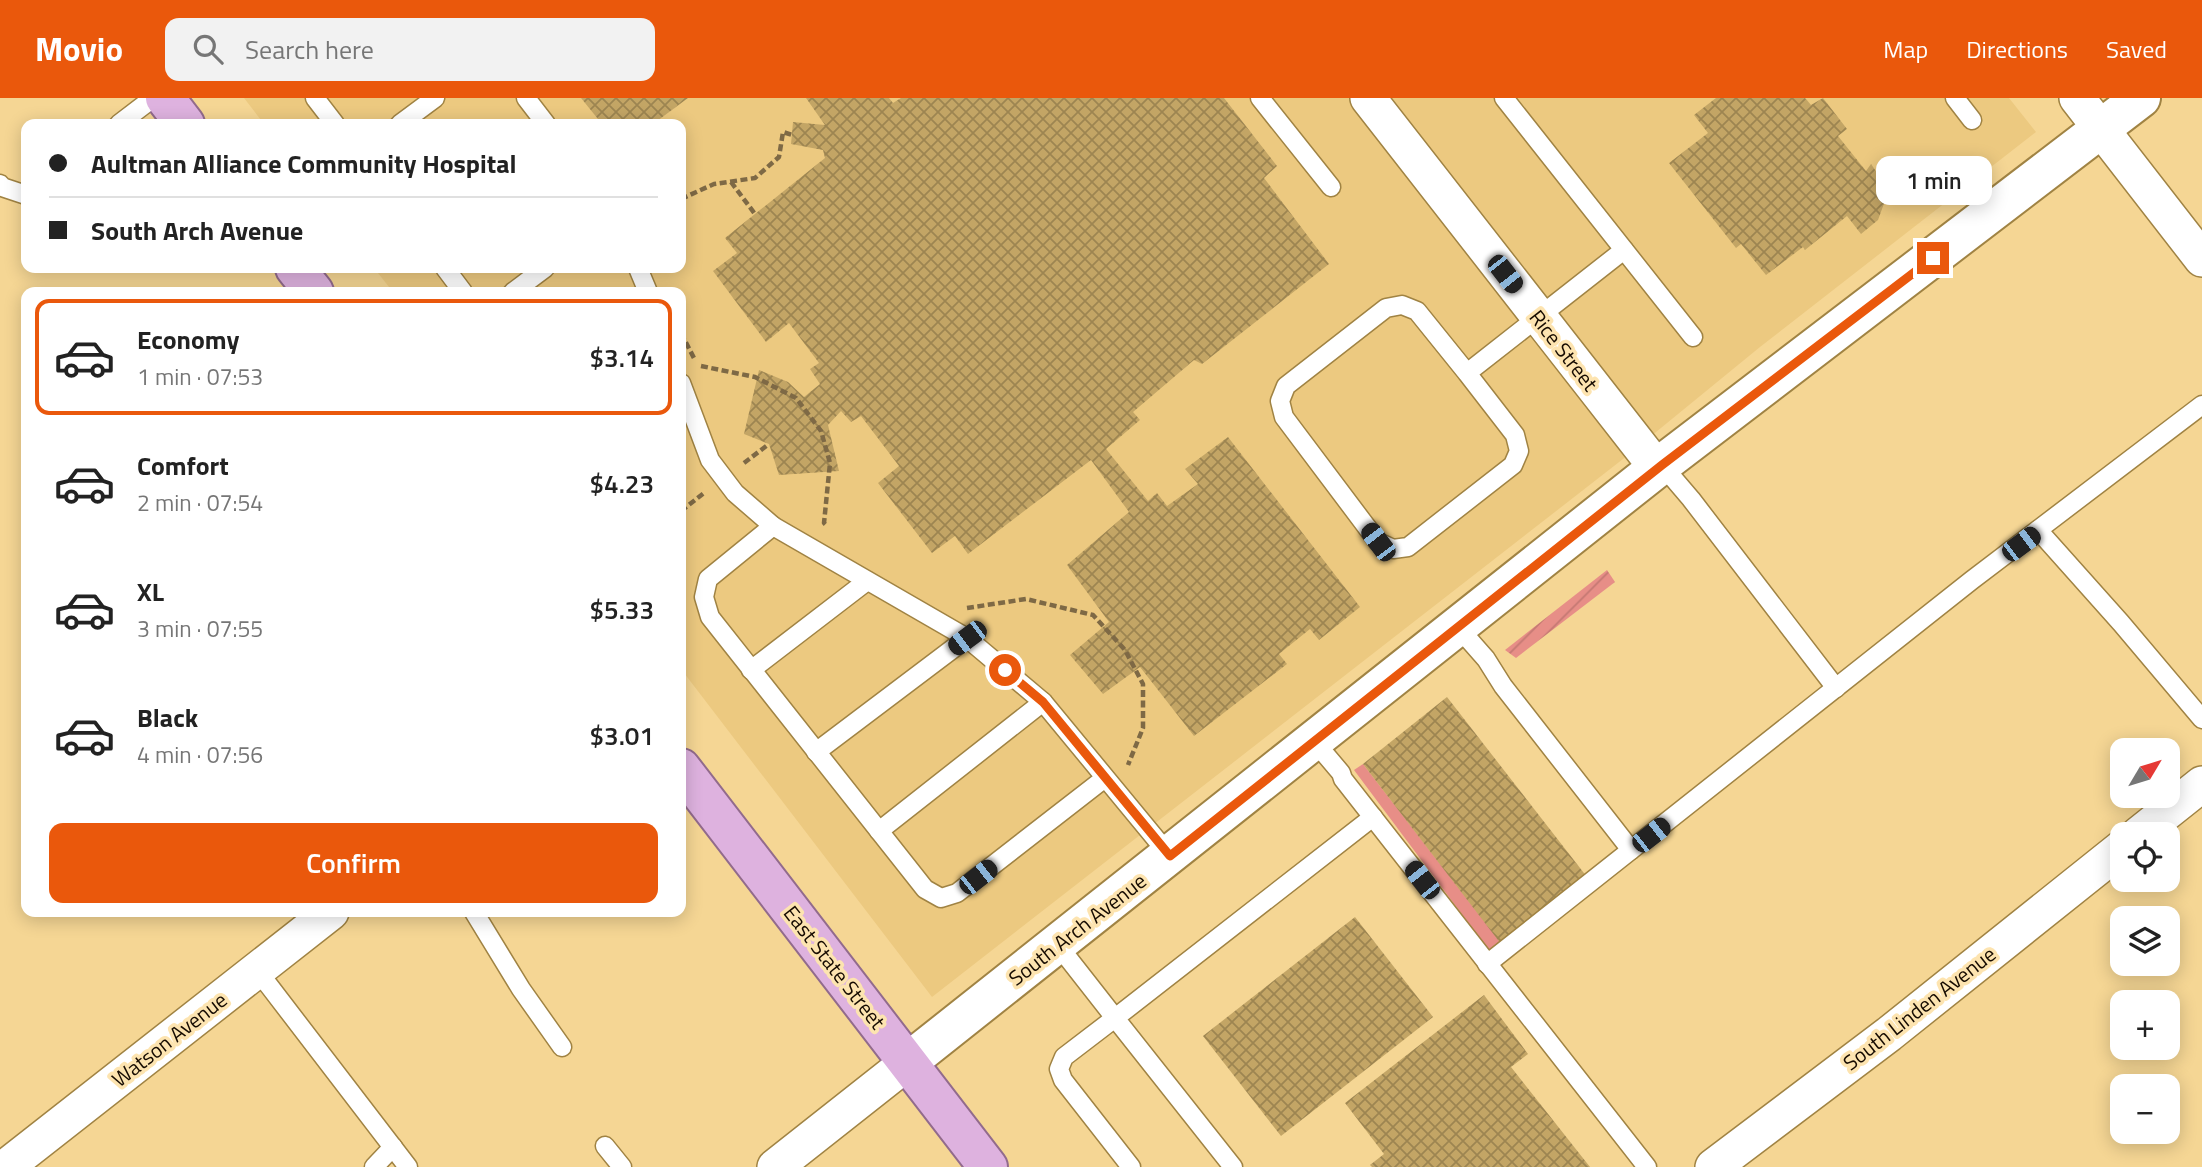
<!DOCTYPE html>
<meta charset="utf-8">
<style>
:root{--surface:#fff;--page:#f2f2f2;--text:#222;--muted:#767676;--line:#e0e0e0;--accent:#ea580c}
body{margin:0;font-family:"Titillium Web",sans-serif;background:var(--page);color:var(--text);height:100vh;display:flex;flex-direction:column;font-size:26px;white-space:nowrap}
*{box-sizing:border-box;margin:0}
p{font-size:23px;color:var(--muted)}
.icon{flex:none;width:38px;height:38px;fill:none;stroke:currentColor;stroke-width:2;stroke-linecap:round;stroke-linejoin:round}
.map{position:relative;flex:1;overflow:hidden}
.panel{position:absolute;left:21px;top:189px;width:665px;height:630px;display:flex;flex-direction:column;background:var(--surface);border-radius:14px;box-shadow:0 4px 18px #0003}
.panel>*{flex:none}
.banner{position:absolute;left:21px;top:21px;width:665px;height:154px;border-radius:14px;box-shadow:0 4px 18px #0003;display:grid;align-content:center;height:154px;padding:0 28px;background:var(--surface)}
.needle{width:46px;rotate:52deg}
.fabs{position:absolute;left:2110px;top:640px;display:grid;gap:14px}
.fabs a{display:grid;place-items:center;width:70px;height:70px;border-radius:14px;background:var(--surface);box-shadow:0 4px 18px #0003;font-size:35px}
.end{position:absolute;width:32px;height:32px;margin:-16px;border:9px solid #ea580c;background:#fff;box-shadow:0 0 0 4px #fff}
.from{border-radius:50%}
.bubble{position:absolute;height:49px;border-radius:14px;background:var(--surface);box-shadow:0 4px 18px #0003;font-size:23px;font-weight:600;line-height:49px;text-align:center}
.car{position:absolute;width:21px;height:42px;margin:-21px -10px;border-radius:9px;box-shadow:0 0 5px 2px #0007;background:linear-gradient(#222 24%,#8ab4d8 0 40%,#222 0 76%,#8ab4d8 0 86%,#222 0)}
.banner b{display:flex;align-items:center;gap:24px;height:66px;font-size:26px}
.banner b+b{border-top:2px solid var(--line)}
.banner i{width:18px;height:18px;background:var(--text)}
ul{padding:12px 0 0;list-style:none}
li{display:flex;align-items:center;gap:21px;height:116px;margin:0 14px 10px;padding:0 14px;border:4px solid transparent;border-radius:14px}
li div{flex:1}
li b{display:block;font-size:26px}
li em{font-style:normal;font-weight:600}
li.active{border-color:var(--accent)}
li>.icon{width:63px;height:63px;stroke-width:1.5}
.cta{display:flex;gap:14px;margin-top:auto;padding:14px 28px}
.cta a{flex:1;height:80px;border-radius:14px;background:var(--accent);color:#fff;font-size:28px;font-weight:600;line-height:80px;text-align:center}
header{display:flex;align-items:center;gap:42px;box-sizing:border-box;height:98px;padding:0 35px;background:var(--accent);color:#fff}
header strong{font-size:33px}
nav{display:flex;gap:38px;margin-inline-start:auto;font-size:24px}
.search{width:490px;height:63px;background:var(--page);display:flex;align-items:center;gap:18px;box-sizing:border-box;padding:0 24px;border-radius:14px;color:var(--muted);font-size:26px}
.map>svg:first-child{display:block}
.built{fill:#ecc980}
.grass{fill:#e78e87}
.garden{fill:url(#garden-furrows)}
.building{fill:url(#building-cross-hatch)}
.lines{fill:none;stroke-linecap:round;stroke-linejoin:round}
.service-casing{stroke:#a08343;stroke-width:21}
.minor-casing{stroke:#a08343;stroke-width:38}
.tertiary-casing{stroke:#a08343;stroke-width:42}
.trunk-casing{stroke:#926b8c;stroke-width:42}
.path{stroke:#7e6945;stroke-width:4.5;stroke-dasharray:7 3.5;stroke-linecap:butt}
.service{stroke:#fff;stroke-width:18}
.minor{stroke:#fff;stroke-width:35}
.tertiary{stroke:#fff;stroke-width:38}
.trunk{stroke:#deb2df;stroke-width:38}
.route{stroke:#ea580c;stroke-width:9}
.labels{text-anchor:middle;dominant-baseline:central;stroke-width:7;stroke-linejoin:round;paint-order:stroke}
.street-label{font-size:21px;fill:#160b00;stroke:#fde4b0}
</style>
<header>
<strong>Movio</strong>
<div class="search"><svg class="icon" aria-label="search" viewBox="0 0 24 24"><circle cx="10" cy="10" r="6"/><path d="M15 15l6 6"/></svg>Search here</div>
<nav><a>Map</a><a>Directions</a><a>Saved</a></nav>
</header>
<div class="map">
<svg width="2202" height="1069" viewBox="0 0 2202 1069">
<defs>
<pattern id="garden-furrows" width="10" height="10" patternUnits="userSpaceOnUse" patternTransform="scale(1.75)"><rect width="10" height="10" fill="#e78e87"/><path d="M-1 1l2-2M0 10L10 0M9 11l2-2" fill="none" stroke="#c57973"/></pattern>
<pattern id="building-cross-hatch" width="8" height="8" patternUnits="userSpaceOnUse" patternTransform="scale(1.75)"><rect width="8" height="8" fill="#c3a565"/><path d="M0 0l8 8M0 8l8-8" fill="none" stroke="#9d8551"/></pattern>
</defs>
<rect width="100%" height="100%" fill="#f5d694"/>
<polygon class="built" points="244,0 2009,0 2036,34 1760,249 1623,361 932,899 681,571 681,194 393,194 374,170 681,170 681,26 264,26"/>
<polygon class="grass" points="1363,666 1501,845 1493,858 1354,672"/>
<polygon class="garden" points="1607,472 1615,484 1516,560 1505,552"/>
<g class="building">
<polygon points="581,0 688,0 653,26 602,26"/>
<polygon points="806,0 889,0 893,5 901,0 1224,0 1277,68 1264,80 1329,166 1202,266 1194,262 1133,314 1140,322 1106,351 1148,403 1157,395 1167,408 1198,386 1185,371 1228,339 1360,509 1319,542 1310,531 1279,556 1287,566 1194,638 1140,569 1103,596 1070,557 1109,524 1067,467 1129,414 1091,362 968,456 955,438 932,455 878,385 899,368 861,318 851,324 841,313 828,327 839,373 779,377 769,346 744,336 759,272 788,284 804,299 820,286 810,271 819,265 789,225 766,244 713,173 737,155 725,140 825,60 823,52 791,46 793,24 825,27"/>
<polygon points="1716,0 1805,0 1811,7 1823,0 1847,31 1838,38 1866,73 1871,66 1884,85 1886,100 1878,122 1861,136 1847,118 1805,152 1803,149 1766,177 1741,146 1736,150 1669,65 1708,35 1694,17"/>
<polygon points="1447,599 1587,779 1501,846 1363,666"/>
<polygon points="1355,819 1433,919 1281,1038 1203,938"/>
<polygon points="1484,897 1528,956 1511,969 1590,1069 1372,1069 1370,1067 1384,1056 1345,1005"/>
</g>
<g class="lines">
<g class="service-casing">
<g id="service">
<polyline points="315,0 335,26"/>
<polyline points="526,0 546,26"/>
<polyline points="1260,0 1331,89"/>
<polyline points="1504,0 1693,239"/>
<polyline points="1955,0 1972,22"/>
<polyline points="119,26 153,0"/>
<polyline points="400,26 435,0"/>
<polyline points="0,86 2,89 26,97"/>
<polyline points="445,170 463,194"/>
<polyline points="638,170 648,194"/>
<polyline points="513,194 545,170"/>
<polyline points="1467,275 1515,337 1519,353 1513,367 1408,449 1393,451 1378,444 1284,319 1280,303 1286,288 1386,210 1402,207 1417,213 1467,275 1624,152"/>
<polyline points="681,285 710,362 735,395 773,428"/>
<polyline points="1662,367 1691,401 1836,590"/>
<polyline points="2038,432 2121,525 2202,621"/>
<polyline points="1457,528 1486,561 1503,588 1631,752"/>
<polyline points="751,572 867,483"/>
<polyline points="1314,643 1341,675 1343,681 1647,1069"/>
<polyline points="816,654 967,540"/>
<polyline points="1105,680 957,795 941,800 925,791 710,519 704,499 708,481 773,428 967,540 1043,604 1170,758"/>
<polyline points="879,733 1043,604"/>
<polyline points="474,814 521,891 562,949"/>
<polyline points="1057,846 1115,920 1064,959 1059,971 1063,982 1131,1069"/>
<polyline points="1487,866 1972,482 2202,307"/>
<polyline points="257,872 408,1069"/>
<polyline points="605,1048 622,1069"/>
<polyline points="374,1069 393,1049"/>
<polyline points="1233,1069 1115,920 1373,719"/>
</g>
</g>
<g class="minor-casing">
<g id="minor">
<polyline points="1368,0 1657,370"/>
<polyline points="2077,0 2202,161"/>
<polyline points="2138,737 2202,686"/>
<polyline points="6,1069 331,814"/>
<polyline points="775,1069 908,964"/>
<polyline points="1713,1069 1889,936 2123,749"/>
</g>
</g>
<g class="tertiary-casing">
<polyline id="tertiary" points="908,964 1657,370 2141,0"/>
</g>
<g class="trunk-casing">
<g id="trunk">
<polyline points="165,0 185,26"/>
<polyline points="295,170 314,194"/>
<polyline points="681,670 988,1069"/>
</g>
</g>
<g class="path">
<polyline points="731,84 755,116"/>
<polyline points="681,101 714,86 755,80 779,59 783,34 792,37"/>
<polyline points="681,235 695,262"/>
<polyline points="701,268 755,279 796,300 821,333 830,365 824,425 826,427"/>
<polyline points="744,365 769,346"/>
<polyline points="681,413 704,395"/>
<polyline points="967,510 1026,501 1093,517 1125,552 1143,586 1143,630 1128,667"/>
</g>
<use href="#service" class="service"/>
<use href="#minor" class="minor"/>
<use href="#tertiary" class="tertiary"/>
<use href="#trunk" class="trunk"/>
</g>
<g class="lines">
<polyline class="route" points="1005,572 1043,604 1170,758 1662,367 1933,160"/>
</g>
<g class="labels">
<g class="street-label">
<text transform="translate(1564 252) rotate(52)">Rice Street</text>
<text transform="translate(1077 831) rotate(-38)">South Arch Avenue</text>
<text transform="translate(835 869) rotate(52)">East State Street</text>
<text transform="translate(1919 910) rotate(-38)">South Linden Avenue</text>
<text transform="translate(169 941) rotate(-38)">Watson Avenue</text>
</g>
</g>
</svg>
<div class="fabs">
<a><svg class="needle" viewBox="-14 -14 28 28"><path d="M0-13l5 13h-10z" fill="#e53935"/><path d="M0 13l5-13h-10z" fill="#767676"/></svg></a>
<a><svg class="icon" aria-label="locate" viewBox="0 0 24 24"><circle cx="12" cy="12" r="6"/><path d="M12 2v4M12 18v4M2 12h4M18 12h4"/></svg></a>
<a><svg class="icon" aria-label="layers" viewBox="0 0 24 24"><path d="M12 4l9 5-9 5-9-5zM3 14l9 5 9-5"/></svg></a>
<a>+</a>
<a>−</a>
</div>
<i class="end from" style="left:1005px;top:572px"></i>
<i class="end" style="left:1933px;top:160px"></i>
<div class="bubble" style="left:1876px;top:58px;width:116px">1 min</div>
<i class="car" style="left:1505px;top:176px;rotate:142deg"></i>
<i class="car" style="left:1378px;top:444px;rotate:323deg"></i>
<i class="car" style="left:2021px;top:446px;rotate:53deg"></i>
<i class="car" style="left:967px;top:540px;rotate:233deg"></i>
<i class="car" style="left:1651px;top:737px;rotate:52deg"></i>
<i class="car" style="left:978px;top:779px;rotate:52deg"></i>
<i class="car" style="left:1422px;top:782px;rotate:322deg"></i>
<div class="banner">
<b><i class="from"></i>Aultman Alliance Community Hospital</b>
<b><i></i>South Arch Avenue</b>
</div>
<section class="panel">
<ul>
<li class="active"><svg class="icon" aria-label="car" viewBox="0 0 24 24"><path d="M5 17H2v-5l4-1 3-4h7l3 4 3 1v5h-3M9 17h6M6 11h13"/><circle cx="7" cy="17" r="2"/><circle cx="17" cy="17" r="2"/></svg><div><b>Economy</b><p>1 min · 07:53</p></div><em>$3.14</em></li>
<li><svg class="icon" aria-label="car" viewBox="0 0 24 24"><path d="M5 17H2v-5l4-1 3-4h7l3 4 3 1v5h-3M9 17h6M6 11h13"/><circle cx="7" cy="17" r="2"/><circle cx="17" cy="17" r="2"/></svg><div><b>Comfort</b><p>2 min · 07:54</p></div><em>$4.23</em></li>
<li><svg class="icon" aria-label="car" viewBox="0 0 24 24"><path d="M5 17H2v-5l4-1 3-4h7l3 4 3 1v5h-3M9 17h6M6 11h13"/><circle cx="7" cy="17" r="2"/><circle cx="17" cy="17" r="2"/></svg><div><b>XL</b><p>3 min · 07:55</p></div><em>$5.33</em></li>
<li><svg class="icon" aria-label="car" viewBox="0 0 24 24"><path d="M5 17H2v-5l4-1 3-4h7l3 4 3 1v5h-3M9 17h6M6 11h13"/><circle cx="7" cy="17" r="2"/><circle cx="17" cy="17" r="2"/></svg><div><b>Black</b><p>4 min · 07:56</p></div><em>$3.01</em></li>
</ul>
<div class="cta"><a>Confirm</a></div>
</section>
</div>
